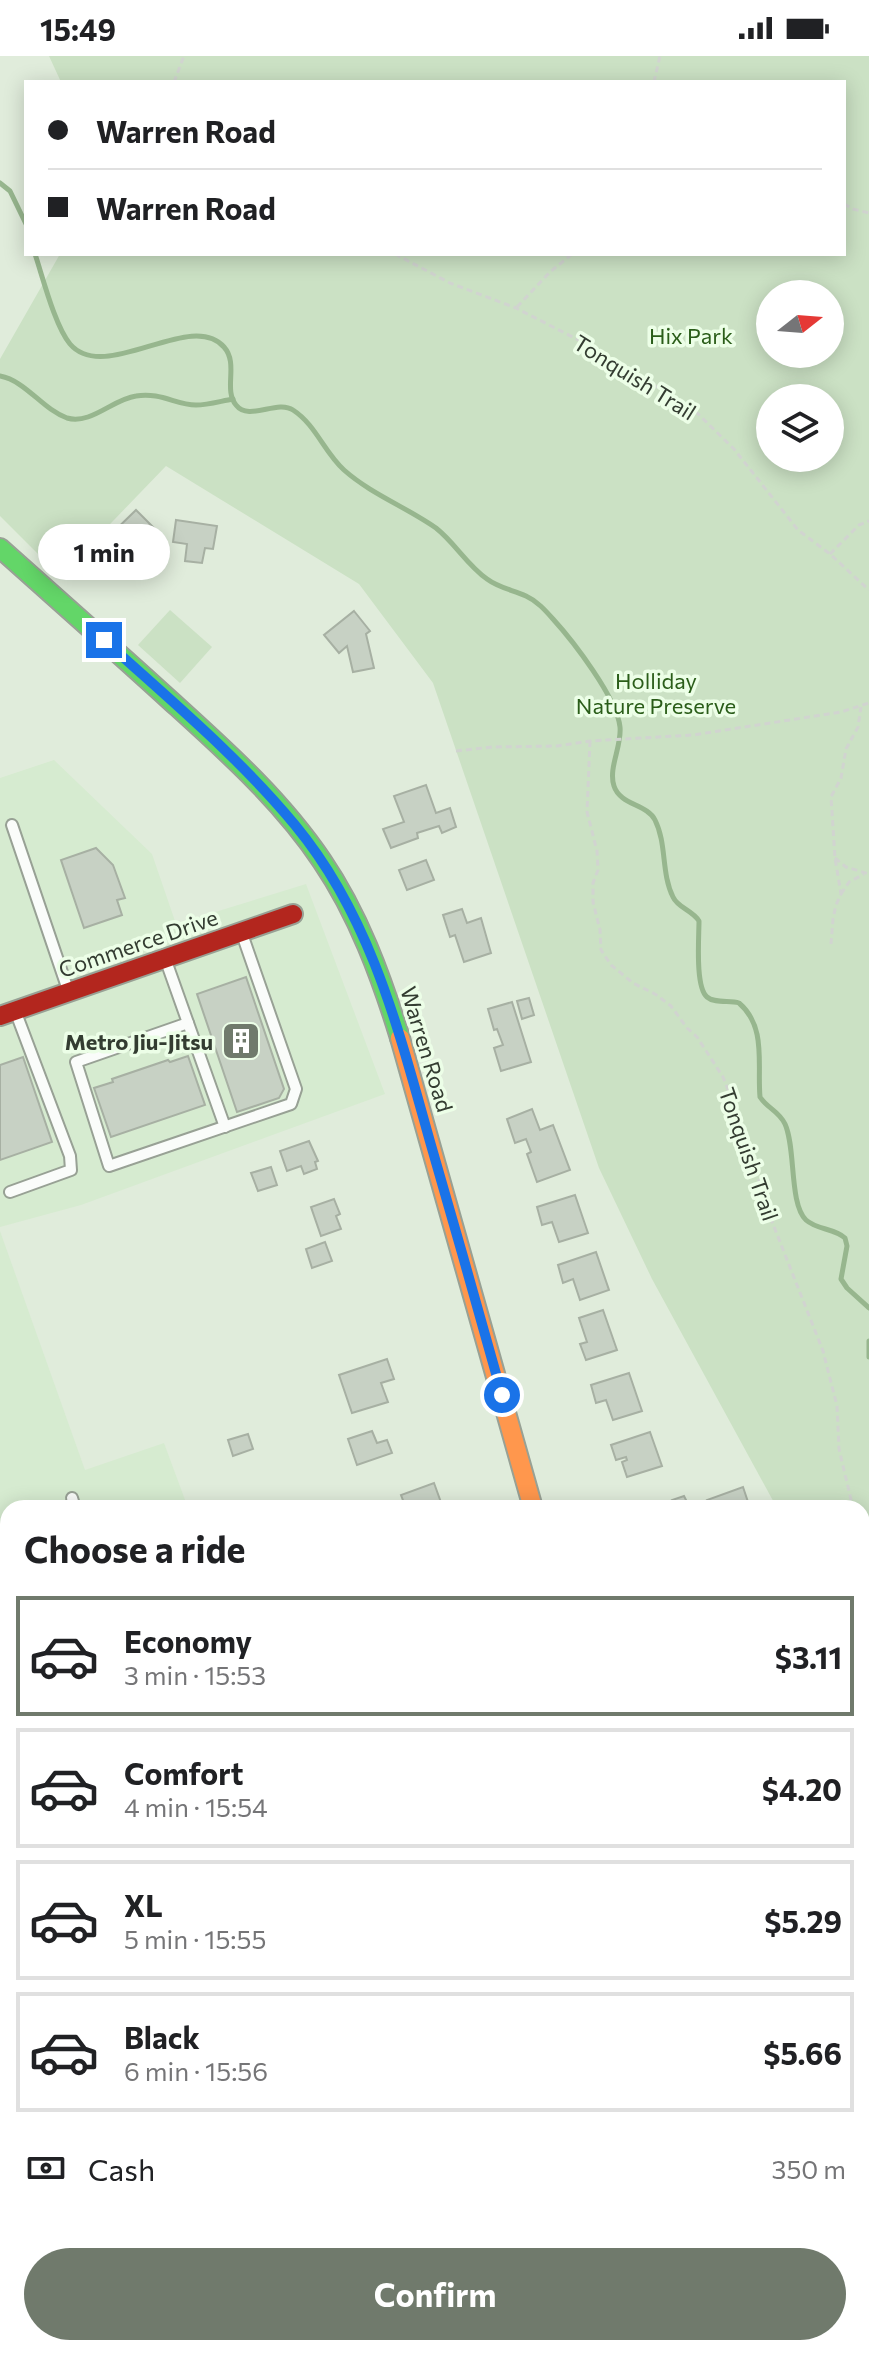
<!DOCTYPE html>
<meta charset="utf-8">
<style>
:root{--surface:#fff;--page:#f6f6f6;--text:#202124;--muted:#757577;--line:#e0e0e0;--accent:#707a6c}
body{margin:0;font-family:Commissioner,sans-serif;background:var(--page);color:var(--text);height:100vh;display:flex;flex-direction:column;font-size:30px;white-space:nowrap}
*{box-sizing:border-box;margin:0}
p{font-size:26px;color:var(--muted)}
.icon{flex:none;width:44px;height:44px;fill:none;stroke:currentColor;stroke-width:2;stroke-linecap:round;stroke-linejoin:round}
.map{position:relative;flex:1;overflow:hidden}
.details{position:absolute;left:0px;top:1444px;width:870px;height:856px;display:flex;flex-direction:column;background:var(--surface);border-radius:24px 24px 0 0;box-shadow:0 4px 20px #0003}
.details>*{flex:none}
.banner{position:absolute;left:24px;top:24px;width:822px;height:176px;border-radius:0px;box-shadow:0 4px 20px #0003;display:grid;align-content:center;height:176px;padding:0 24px;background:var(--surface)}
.needle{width:52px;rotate:73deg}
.controls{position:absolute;left:756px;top:224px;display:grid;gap:16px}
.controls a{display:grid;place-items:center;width:88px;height:88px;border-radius:50%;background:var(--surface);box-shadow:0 4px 20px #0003;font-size:40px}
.end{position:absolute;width:36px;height:36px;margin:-18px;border:10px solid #1a73e8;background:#fff;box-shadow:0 0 0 4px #fff}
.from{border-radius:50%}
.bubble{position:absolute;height:56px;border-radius:28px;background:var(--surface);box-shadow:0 4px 20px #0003;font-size:26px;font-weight:700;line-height:56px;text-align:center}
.banner b{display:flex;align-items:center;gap:28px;height:76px;font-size:30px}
.banner b+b{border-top:2px solid var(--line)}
.banner i{width:20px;height:20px;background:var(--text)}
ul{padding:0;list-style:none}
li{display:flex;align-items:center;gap:24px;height:120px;margin:0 16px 12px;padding:0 8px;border:4px solid var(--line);border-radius:0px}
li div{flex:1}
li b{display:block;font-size:30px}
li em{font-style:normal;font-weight:700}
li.active{border-color:var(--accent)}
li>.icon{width:72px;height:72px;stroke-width:1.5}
h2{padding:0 24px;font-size:36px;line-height:96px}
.pay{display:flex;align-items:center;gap:20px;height:88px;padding:0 24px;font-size:30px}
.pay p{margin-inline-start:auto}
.cta{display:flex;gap:16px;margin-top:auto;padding:16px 24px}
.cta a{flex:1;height:92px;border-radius:48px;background:var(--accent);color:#fff;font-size:32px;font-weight:700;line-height:92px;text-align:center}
.status{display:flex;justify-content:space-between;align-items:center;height:56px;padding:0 40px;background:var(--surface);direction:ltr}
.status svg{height:22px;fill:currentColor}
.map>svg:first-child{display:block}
.built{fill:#d6ebd0}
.green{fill:#cbe1c4;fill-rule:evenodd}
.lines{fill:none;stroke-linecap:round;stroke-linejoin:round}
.stream{stroke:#97b68e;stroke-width:5}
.building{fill:#c7d1c4;stroke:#a7b0a3;stroke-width:2}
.lane-casing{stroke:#98a195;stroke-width:14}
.fast-casing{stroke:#98a195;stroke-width:22}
.slow-casing{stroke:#98a195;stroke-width:22}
.jam-casing{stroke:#98a195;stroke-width:22}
.path{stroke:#d1d4d0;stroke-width:3;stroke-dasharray:6 4;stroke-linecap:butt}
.lane{stroke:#fafcfa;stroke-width:10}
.fast{stroke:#63d668;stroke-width:18}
.slow{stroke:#ff974d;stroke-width:18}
.jam{stroke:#b3261e;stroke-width:18}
.route{stroke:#1a73e8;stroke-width:10}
.labels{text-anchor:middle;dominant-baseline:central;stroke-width:7;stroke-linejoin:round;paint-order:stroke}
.park-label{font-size:22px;fill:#2a5d19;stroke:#ecfee7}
.street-label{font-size:22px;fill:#333c31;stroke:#ecfee7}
.poi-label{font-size:22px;font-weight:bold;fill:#333c31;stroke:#ecfee7;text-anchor:end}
</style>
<div class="status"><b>15:49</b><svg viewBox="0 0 49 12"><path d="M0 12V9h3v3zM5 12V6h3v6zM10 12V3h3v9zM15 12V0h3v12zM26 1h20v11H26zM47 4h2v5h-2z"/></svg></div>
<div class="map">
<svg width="869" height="2300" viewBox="0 0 869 2300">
<rect width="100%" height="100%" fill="#e0ecdb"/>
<g class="built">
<polygon points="54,704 152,798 176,868 306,828 385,1038 81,1149 0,1171 0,722"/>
<polygon points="0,1175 85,1414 164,1387 188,1452 8,1452 8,1758 0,1761"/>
<polygon points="8,1807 8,2292 393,2292 396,2300 0,2300 0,1810"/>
</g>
<g class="green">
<path d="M49 0H869V1554L862 1551V1452H777L652 1223 599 1112 433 627 359 528 166 410 60 520 0 460V303L60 198H844V26H61ZM770 238H830V298H770ZM770 342H830V402H770Z"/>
<polygon points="170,554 212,591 180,627 138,589"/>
</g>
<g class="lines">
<g class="stream">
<polyline points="0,127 10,135 26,168"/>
<path d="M35 198C43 222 55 270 70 288 105 329 191 253 224 291 239 308 223 333 236 349 249 366 277 343 293 354 316 369 324 396 344 414 371 438 406 451 436 472 455 487 467 509 487 523 499 532 513 534 526 540 537 545 545 554 553 563 573 585 617 642 620 671 622 690 608 712 614 730 620 749 647 748 655 764 667 788 661 817 673 841 678 852 692 854 699 865 699 881 695 931 707 941 715 948 730 944 739 947 767 971 757 1009 760 1041 767 1052 779 1055 785 1068 796 1092 789 1148 806 1164 817 1174 834 1172 845 1182L847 1190 841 1223 847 1232 869 1252"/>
<path d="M0 320C26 325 42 353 67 362 91 369 113 343 136 340 161 336 176 349 196 349 208 349 221 345 233 343"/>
<polyline points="869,1285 869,1301"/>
</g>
</g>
<g class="building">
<polygon points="136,454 154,472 118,507 100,489"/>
<polygon points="176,464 217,470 213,493 205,492 202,507 185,505 187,488 173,486"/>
<polygon points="354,555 370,575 366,578 374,612 353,616 347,590 339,597 324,579"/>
<polygon points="426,729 436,757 450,752 456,771 442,777 439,770 417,777 418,782 391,792 383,773 404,766 394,740"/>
<polygon points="96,792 113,809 125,842 117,844 122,859 84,872 61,804"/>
<polygon points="426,804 434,824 407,834 399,814"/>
<polygon points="462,853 467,867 481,862 491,897 464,906 455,879 450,881 443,859"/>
<polygon points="246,921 284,1033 279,1042 237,1056 197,938"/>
<polygon points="529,942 534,959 522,963 517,945"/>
<polygon points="512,946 531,1006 501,1015 494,992 503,989 497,973 494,974 488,953"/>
<polygon points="188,1000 205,1049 111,1081 94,1032 113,1026 112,1023 168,1004 170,1006"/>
<polygon points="23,1001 52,1086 0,1104 0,1009"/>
<polygon points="532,1053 540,1074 553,1069 570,1114 537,1126 527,1098 531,1096 526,1083 515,1087 507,1063"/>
<polygon points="309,1085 318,1105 315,1106 317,1113 304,1118 301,1110 287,1115 280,1095"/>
<polygon points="271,1111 277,1129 258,1135 251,1117"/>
<polygon points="575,1139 588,1177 559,1186 552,1166 542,1169 537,1151"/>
<polygon points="334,1143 340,1158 336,1160 341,1173 321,1180 311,1151"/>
<polygon points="325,1186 332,1205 312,1212 306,1193"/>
<polygon points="596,1196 609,1234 580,1244 573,1223 563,1227 558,1209"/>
<polygon points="603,1254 617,1294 586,1304 580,1288 587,1286 579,1262"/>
<polygon points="387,1303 394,1323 381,1327 388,1346 352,1357 339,1319"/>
<polygon points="629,1317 642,1355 613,1364 606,1344 596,1347 591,1329"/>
<polygon points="372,1375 377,1387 387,1384 392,1397 357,1409 348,1383"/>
<polygon points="650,1376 662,1410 627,1421 622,1406 627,1404 626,1401 616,1404 611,1389"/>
<polygon points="248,1378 253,1393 233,1400 228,1384"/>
<polygon points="434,1427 443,1452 406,1452 401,1439"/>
<polygon points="743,1431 750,1452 710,1452 707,1444"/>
<polygon points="684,1440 690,1452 675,1452 672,1444"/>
<polygon points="8,1499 8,1606 0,1582 0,1502"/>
<polygon points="8,1899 8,1941 0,1944 0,1901"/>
<polygon points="8,2149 8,2199 0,2202 0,2152"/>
<polygon points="8,2230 8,2282 0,2285 0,2233"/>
<polygon points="637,2292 673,2292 675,2299 640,2300"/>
</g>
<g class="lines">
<g class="lane-casing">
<g id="lane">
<polyline points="12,769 68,934"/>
<polyline points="166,905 225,1071"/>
<polyline points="188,967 76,1006 109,1110 291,1048 296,1033 242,878"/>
<polyline points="10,1136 71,1114 70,1100 16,957"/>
<polyline points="72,1442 75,1452"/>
<polyline points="0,1871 8,1868"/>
<polyline points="0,1967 8,1964"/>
<polyline points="0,2104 8,2101"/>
<polyline points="0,2209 8,2206"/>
</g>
</g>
<g class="fast-casing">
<g id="fast">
<path d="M0 492C57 543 115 594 172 646 226 695 281 744 322 805 358 858 381 920 400 982"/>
<polyline points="862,1494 869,1491"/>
<polyline points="0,1788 8,1786"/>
</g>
</g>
<g class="slow-casing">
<g id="slow">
<polyline points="400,982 533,1452"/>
<polyline points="776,2292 779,2300"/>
</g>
</g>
<g class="jam-casing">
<polyline id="jam" points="0,960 293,858"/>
</g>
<g class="path">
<polyline points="174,26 184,0"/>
<polyline points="654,26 660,0"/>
<polyline points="844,148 853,153 869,157"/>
<polyline points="395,198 450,227 516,252 596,293 694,354 734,393 798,474 830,498 869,534"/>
<polyline points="517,251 550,216 572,198"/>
<polyline points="830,498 859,469 869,465"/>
<polyline points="590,685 587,756 597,795 598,814 593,827 593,846 600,874 601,894 611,909 633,927 655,938 671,950 687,972 697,981 723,1021 740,1064 771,1163 823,1295 837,1350 839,1393 853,1452"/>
<polyline points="456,695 492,691 557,690 590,685 693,679 841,656 869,647"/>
<polyline points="835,802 846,811 869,818"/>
<polyline points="841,838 849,826 864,818"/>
<polyline points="831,888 833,863 836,849 841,838 835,802 831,741 841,722 846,693 858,671 861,651"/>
</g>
<use href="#lane" class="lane"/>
<use href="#fast" class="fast"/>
<use href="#slow" class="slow"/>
<use href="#jam" class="jam"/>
</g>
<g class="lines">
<path class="route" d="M104 584C169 643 239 701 295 769 372 862 399 976 431 1089 455 1172 479 1256 502 1339"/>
</g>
<defs>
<g id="building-square" transform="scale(2)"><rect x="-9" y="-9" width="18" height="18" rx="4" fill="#707a6c" stroke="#ecfee7"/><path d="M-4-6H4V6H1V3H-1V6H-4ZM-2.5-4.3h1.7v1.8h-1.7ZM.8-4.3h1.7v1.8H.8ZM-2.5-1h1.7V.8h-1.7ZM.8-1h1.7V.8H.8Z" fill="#fff"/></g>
</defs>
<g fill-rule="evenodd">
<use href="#building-square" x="241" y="985"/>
</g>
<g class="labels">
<g class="park-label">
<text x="691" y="279">Hix Park</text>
<text x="656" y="624">Holliday<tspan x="656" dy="25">Nature Preserve</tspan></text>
</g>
<g class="street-label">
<text transform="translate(635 321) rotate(32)">Tonquish Trail</text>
<text transform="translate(138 887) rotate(-19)">Commerce Drive</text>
<text transform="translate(427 993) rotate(73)">Warren Road</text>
<text transform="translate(749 1098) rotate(71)">Tonquish Trail</text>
</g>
<g class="poi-label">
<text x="213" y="985">Metro Jiu-Jitsu</text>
</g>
</g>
</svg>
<div class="controls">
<a><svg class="needle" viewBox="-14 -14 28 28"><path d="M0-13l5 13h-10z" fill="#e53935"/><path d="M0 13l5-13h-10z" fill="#757577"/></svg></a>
<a><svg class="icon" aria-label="layers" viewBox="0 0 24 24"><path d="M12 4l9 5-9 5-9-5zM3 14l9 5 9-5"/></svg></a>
</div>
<i class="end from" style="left:502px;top:1339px"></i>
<i class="end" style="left:104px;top:584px"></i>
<div class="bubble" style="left:38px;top:468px;width:132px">1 min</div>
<div class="banner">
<b><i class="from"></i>Warren Road</b>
<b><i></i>Warren Road</b>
</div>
<section class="details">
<h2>Choose a ride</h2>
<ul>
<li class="active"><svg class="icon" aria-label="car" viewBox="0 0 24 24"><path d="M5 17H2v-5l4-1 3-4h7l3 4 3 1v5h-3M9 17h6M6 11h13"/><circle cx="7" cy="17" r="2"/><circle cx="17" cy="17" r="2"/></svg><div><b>Economy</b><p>3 min · 15:53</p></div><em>$3.11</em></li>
<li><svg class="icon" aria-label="car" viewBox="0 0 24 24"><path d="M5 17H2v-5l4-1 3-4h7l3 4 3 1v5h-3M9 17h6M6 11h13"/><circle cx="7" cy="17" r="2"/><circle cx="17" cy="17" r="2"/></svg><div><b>Comfort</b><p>4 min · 15:54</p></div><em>$4.20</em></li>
<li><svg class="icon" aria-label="car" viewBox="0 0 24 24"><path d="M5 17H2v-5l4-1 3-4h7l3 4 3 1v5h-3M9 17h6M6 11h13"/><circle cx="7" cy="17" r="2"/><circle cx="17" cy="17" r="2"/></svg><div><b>XL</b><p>5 min · 15:55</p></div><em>$5.29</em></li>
<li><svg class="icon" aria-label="car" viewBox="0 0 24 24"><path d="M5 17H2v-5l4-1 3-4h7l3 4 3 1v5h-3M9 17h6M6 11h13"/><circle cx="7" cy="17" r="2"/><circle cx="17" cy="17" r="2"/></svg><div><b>Black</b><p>6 min · 15:56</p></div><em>$5.66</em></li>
</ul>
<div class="pay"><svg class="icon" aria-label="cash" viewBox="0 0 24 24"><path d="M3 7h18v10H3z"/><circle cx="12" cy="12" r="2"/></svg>Cash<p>350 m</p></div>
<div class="cta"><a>Confirm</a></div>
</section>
</div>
